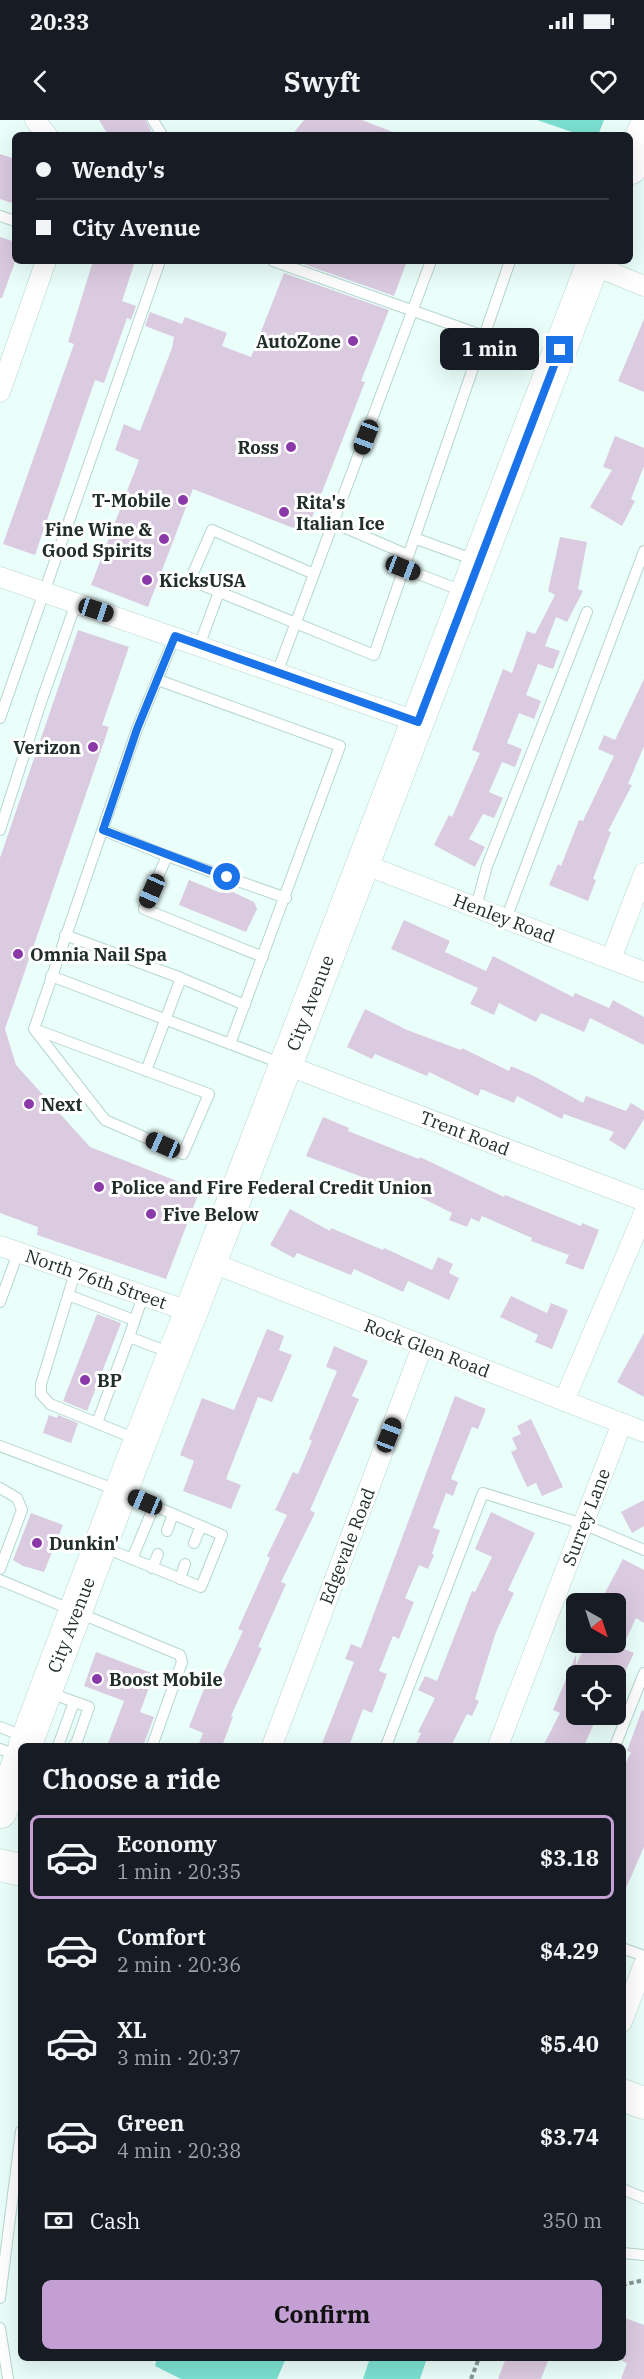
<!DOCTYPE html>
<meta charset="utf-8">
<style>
:root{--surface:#171b24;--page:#20242c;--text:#f1f3f6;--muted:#9ea1a6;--line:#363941;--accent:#c39fd3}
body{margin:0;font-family:"IBM Plex Serif",serif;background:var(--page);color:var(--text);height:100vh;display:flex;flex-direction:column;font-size:22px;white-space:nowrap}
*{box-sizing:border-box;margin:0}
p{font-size:20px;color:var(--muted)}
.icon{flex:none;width:33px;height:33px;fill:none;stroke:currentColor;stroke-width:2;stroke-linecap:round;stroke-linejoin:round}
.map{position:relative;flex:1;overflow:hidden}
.side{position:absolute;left:18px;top:1623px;width:608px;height:618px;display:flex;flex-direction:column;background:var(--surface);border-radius:9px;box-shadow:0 6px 24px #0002}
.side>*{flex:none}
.banner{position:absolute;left:12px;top:12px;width:621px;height:132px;border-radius:9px;box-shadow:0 6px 24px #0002;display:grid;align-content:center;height:132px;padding:0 24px;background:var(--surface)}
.needle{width:39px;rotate:141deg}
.fabs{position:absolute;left:566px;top:1473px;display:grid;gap:12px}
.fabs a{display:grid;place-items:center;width:60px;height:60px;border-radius:9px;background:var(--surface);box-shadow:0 6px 24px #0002;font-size:30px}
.end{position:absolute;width:27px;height:27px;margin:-14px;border:8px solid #1a73e8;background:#fff;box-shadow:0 0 0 3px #fff}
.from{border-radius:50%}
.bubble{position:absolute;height:42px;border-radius:9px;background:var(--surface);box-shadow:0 6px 24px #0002;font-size:20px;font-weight:700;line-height:42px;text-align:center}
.car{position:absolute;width:18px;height:36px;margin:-18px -9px;border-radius:8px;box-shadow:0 0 4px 2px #0007;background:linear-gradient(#222 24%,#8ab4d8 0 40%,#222 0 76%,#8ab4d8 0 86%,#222 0)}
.banner b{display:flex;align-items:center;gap:21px;height:57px;font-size:22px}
.banner b+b{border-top:2px solid var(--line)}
.banner i{width:15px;height:15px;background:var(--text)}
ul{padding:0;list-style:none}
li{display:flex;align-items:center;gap:18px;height:84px;margin:0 12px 9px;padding:0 12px;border:3px solid transparent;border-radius:9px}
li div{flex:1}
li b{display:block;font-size:22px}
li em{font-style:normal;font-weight:700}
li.current{border-color:var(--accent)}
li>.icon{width:54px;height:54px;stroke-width:1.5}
h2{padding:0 24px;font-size:27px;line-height:72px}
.pay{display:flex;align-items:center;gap:15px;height:66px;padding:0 24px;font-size:22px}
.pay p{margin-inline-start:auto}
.action{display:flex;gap:12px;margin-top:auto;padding:12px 24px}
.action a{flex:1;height:69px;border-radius:9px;background:var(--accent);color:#111;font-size:24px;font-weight:700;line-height:69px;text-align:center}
.status{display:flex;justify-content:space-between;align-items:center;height:42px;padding:0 30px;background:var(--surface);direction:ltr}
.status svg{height:16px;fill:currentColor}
header{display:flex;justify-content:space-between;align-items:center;height:78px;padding:0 24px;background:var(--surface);font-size:27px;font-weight:700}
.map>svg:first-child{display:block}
.green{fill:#7ce1d2}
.building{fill:#dbcbe1}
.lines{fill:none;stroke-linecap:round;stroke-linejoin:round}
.lane-casing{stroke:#b6d6d1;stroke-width:12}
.street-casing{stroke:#b6d6d1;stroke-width:21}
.primary-casing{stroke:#b6d6d1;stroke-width:33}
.highway-casing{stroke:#b6d6d1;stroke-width:34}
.path{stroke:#899996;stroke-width:4;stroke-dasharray:4.5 3;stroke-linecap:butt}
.lane{stroke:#fff;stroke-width:10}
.street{stroke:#fff;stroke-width:20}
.primary{stroke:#fff;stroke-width:32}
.highway{stroke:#fff;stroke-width:33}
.route{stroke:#1a73e8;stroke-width:8}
.poi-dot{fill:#8b39a8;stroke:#fff;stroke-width:2}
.labels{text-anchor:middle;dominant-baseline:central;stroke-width:6;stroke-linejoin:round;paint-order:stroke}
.poi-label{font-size:18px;font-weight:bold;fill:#212e2c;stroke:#fff;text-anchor:start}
.street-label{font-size:18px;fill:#212e2c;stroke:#fff}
</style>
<div class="status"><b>20:33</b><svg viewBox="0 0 49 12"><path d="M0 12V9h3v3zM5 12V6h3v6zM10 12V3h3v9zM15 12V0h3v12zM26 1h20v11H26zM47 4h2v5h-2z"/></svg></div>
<header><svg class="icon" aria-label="back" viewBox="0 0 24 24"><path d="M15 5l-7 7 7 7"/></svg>Swyft<svg class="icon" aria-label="heart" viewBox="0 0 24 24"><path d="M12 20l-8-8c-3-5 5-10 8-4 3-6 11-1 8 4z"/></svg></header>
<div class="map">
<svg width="644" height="2259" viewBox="0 0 644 2259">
<rect width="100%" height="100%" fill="#eafefa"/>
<g class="green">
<polygon points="537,0 604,0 598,15 581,15"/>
<polygon points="157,2238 286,2238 277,2259 181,2259 155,2246"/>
<polygon points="370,2238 427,2238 420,2259 363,2259"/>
</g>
<g class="building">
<polygon points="99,0 146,0 153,15 108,15"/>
<polygon points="304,0 362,0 398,14 292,15"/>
<polygon points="0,34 15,39 15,84 0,79"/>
<polygon points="0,117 15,122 15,142 2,178 0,178"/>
<polygon points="93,141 101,144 101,141 135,141 122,181 136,186 131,200 127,198 104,263 95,260 35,435 3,424 74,224 68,222"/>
<polygon points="295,141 407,141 394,176"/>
<polygon points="284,153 389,190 361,261 365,262 306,413 193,369 148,487 91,465 139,340 115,330 124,304 140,311 172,228 174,217 145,206 150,192 182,204 185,197 227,213 222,226 251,237"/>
<polygon points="644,199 644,272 618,261"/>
<polygon points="615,316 644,328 644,346 631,379 635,381 622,406 590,387 612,350 603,347"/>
<polygon points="560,417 587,422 578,469 583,471 567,502 556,497 545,526 560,531 553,549 538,544 526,575 541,581 534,599 519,593 507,623 522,629 515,647 502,642 489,672 503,678 494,698 483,694 469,719 485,727 475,747 434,725 449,695 452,697 480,633 472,630 503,549 512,553 527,511 535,514 555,475 548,471"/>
<polygon points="78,510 129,527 102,605 109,607 5,909 16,945 90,1027 200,1070 166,1159 37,1115 38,1107 0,1093 0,738"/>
<polygon points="644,559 644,626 628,664 632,665 608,711 611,712 593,759 596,760 588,781 549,765 558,744 561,746 579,700 583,701 614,636 598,629 604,615 615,620"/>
<polygon points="189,760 221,773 222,767 254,782 257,789 246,812 179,785"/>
<polygon points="404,800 450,821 445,832 486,851 493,836 573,877 575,873 609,888 613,880 644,897 644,925 590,898 584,912 541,893 536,902 499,883 494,895 470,884 478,868 391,829"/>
<polygon points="365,889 407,910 461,930 462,928 509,951 511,946 536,957 583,983 586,976 626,991 631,983 644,991 644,999 625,1030 609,1020 614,1012 564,994 562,999 517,976 514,983 481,969 478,976 429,952 427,956 375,934 372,939 347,927"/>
<polygon points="323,997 349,1008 348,1011 419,1039 420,1037 504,1077 505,1075 581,1106 582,1103 599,1110 583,1150 565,1143 569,1135 531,1121 532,1118 482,1096 479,1102 471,1098 467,1107 449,1100 452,1093 388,1061 386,1066 306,1036"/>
<polygon points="290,1089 330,1111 331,1108 383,1130 384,1128 432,1150 438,1137 453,1144 449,1153 459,1158 449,1180 408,1161 403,1172 354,1149 351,1155 297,1133 294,1138 270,1125"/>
<polygon points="511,1176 547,1193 551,1183 568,1190 552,1229 535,1222 538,1215 500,1197"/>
<polygon points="97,1194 121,1203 87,1291 63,1281"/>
<polygon points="267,1209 284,1216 279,1230 292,1235 272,1282 258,1277 226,1359 241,1365 231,1389 183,1371 194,1341 180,1335 202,1278 234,1290"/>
<polygon points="644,1213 644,1277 617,1262"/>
<polygon points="334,1226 368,1241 352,1276 359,1279 310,1390 315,1393 281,1462 286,1464 258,1527 262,1528 231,1596 233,1597 222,1626 198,1626 203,1613 189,1607 206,1564 216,1569 243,1511 238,1509 270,1438 267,1436 287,1395 275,1390 293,1352 298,1354 312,1321 309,1319 337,1251 326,1247"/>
<polygon points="455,1276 486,1289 478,1309 472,1307 451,1359 458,1362 453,1376 446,1373 433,1408 440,1410 432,1434 434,1435 428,1449 419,1445 405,1478 414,1482 399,1519 393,1516 379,1551 387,1554 372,1593 363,1589 349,1626 321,1626 354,1542 345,1539 351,1524 361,1528"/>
<polygon points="49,1295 57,1298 58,1295 78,1303 71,1323 43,1313"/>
<polygon points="531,1299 563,1367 542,1376 536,1363 527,1367 511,1332 517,1329 512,1318 521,1314 517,1306"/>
<polygon points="644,1380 644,1406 632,1413 621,1392"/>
<polygon points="491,1392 535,1413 508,1470 514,1473 496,1512 475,1579 479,1581 472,1596 467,1594 451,1626 415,1626 421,1613 418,1612 435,1578 418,1570 425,1556 437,1561 472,1471 475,1472 492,1437 475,1429"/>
<polygon points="31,1393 63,1405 44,1452 23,1446 13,1440"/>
<polygon points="623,1439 644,1450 644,1503 636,1498 622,1528 634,1533 623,1556 576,1556 576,1594 598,1594 584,1626 543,1626 560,1593 553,1590 576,1535 576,1545 587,1522 615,1522 615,1484 599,1484"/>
<polygon points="96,1532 154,1554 140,1592 154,1597 143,1626 107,1626 124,1581 84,1566"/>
<polygon points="642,1590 644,1591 644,1727 622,1777 622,1651 631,1632 627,1631"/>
<polygon points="622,2197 644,2205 644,2259 621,2259 627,2243 622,2241"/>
<polygon points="506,2238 549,2238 541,2259 498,2259"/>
</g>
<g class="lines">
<g class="lane-casing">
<g id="lane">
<polyline points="153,0 162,15"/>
<polyline points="0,96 15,101"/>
<polyline points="273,141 484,216"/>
<polyline points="334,403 408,435"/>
<polyline points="414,418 475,440"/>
<polyline points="403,448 465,472"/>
<polyline points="314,454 212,410 190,460 374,535 510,141"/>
<polyline points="199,526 219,472"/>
<polyline points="277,553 431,141"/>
<polyline points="158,560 340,626 230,924"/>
<polyline points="0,598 160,141"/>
<polyline points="0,710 40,585 76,483"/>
<polyline points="103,710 167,736"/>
<polyline points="476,787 487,746 587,492"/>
<polyline points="506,799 644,431"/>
<polyline points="65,815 181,858 146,951"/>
<polyline points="263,837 144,789 167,736 286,778"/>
<polyline points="51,856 283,944"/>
<polyline points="181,858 245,885"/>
<polyline points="34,909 209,974 183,1034 105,1000 34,909 137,609 175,516"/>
<polyline points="75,1153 41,1264 41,1274 50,1284 136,1319"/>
<polyline points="68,1175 134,1200"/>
<polyline points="0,1182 18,1133"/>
<polyline points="129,1217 143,1176"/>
<polyline points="97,1303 129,1217 171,1233"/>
<polyline points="0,1326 122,1372 222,1415 201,1467 103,1427"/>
<polyline points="0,1368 17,1378 22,1390 0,1449"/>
<polyline points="167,1411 173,1394"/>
<polyline points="194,1423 201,1406"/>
<polyline points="132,1439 154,1386"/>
<polyline points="152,1448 158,1434"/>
<polyline points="180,1459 185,1444"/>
<polyline points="0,1460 180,1535 182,1542 152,1626"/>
<polyline points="47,1572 89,1587 76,1624 73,1626"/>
<polyline points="0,1607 25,1617"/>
<polyline points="58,1626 74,1582"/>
<polyline points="386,1626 483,1373 583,1404 644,1430"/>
<polyline points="615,1626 644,1553"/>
<polyline points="0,1629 18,1635"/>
<polyline points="622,1828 644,1836"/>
<polyline points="622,2069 644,2078"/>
<polyline points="622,2133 644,2135"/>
<polyline points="0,2178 21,2011"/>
<polyline points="0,2208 8,2259"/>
</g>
</g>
<g class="street-casing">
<g id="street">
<polyline points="35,0 47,15"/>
<polyline points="593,145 644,166"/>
<polyline points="0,272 46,141"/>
<polyline points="0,457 418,602"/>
<polyline points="363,744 644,852"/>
<polyline points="611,839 644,753"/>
<polyline points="286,945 644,1081"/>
<polyline points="0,1126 191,1192"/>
<polyline points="210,1142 644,1312"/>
<polyline points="564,1281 644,1093"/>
<polyline points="272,1626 422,1227"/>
<polyline points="498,1626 622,1303"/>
<polyline points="622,1902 644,1844"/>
</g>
</g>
<g class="primary-casing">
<g id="primary">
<polyline points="0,1745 21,1750"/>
<polyline points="622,1975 644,1983"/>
</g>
</g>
<g class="highway-casing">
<g id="highway">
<polyline points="630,48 644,11"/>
<path d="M25 1626C79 1481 133 1336 191 1192L594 141"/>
<polyline points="0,1692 21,1637"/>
</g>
</g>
<g class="path">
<polyline points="622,2165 644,2160"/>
<polyline points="471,2259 479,2238"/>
</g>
<use href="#lane" class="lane"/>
<use href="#street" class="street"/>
<use href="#primary" class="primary"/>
<use href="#highway" class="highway"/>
</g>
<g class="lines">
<polyline class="route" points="227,757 103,710 137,609 175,516 418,602 560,230"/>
</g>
<g class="poi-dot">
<circle cx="353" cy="221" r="6"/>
<circle cx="291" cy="327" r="6"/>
<circle cx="183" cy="380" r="6"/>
<circle cx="284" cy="392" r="6"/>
<circle cx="164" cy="419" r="6"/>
<circle cx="147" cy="460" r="6"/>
<circle cx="93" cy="627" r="6"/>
<circle cx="18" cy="834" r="6"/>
<circle cx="29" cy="984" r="6"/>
<circle cx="99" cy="1067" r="6"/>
<circle cx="151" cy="1094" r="6"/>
<circle cx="85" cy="1260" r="6"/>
<circle cx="37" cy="1423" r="6"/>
<circle cx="97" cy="1559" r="6"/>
</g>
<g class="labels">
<g class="poi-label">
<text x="341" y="221" text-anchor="end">AutoZone</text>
<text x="279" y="327" text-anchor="end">Ross</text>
<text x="171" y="380" text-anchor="end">T-Mobile</text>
<text x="296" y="382">Rita's<tspan x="296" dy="21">Italian Ice</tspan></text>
<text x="152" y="409" text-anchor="end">Fine Wine &amp;<tspan x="152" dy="21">Good Spirits</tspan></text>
<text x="159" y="460">KicksUSA</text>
<text x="81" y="627" text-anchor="end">Verizon</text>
<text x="30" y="834">Omnia Nail Spa</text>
<text x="41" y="984">Next</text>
<text x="111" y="1067">Police and Fire Federal Credit Union</text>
<text x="163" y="1094">Five Below</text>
<text x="97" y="1260">BP</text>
<text x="49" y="1423">Dunkin'</text>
<text x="109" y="1559">Boost Mobile</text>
</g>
<g class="street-label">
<text transform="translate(504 798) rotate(21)">Henley Road</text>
<text transform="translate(310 883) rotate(-69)">City Avenue</text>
<text transform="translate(465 1013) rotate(21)">Trent Road</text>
<text transform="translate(96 1159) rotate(19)">North 76th Street</text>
<text transform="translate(427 1228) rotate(21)">Rock Glen Road</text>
<text transform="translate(586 1397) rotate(-69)">Surrey Lane</text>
<text transform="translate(347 1426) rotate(-69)">Edgevale Road</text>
<text transform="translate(71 1505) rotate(-69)">City Avenue</text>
</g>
</g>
</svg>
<div class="fabs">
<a><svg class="needle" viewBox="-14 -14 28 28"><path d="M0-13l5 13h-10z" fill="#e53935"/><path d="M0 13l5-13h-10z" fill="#9ea1a6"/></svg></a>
<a><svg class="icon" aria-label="locate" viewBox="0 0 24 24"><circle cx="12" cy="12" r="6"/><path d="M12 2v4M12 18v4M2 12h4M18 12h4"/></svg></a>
</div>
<i class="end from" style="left:227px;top:757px"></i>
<i class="end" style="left:560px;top:230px"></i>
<div class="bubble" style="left:440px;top:208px;width:99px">1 min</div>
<i class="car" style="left:366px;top:317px;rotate:201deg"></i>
<i class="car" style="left:403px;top:448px;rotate:111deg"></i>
<i class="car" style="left:96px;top:490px;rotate:108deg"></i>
<i class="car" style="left:152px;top:771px;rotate:204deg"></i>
<i class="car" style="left:163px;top:1025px;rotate:294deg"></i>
<i class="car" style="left:389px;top:1315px;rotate:21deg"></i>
<i class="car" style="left:145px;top:1382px;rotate:293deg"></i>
<div class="banner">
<b><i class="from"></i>Wendy's</b>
<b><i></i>City Avenue</b>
</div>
<section class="side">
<h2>Choose a ride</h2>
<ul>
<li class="current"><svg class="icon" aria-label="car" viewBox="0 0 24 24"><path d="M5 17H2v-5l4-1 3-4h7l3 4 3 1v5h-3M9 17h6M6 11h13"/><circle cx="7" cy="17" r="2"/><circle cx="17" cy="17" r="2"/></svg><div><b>Economy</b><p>1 min · 20:35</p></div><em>$3.18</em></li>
<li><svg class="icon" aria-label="car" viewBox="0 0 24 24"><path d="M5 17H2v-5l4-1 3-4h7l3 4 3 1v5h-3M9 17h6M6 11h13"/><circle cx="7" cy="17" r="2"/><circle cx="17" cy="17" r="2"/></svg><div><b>Comfort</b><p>2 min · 20:36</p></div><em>$4.29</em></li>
<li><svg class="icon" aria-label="car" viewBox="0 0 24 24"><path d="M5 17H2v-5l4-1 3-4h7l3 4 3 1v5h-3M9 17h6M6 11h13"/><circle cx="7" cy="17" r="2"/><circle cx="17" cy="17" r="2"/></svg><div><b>XL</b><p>3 min · 20:37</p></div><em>$5.40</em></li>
<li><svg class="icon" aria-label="car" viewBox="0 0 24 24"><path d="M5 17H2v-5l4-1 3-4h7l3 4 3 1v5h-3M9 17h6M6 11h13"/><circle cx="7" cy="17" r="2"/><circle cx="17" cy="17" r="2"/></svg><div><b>Green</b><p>4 min · 20:38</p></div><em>$3.74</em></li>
</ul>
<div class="pay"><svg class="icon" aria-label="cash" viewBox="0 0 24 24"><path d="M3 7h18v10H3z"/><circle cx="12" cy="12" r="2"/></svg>Cash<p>350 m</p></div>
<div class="action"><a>Confirm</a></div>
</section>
</div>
